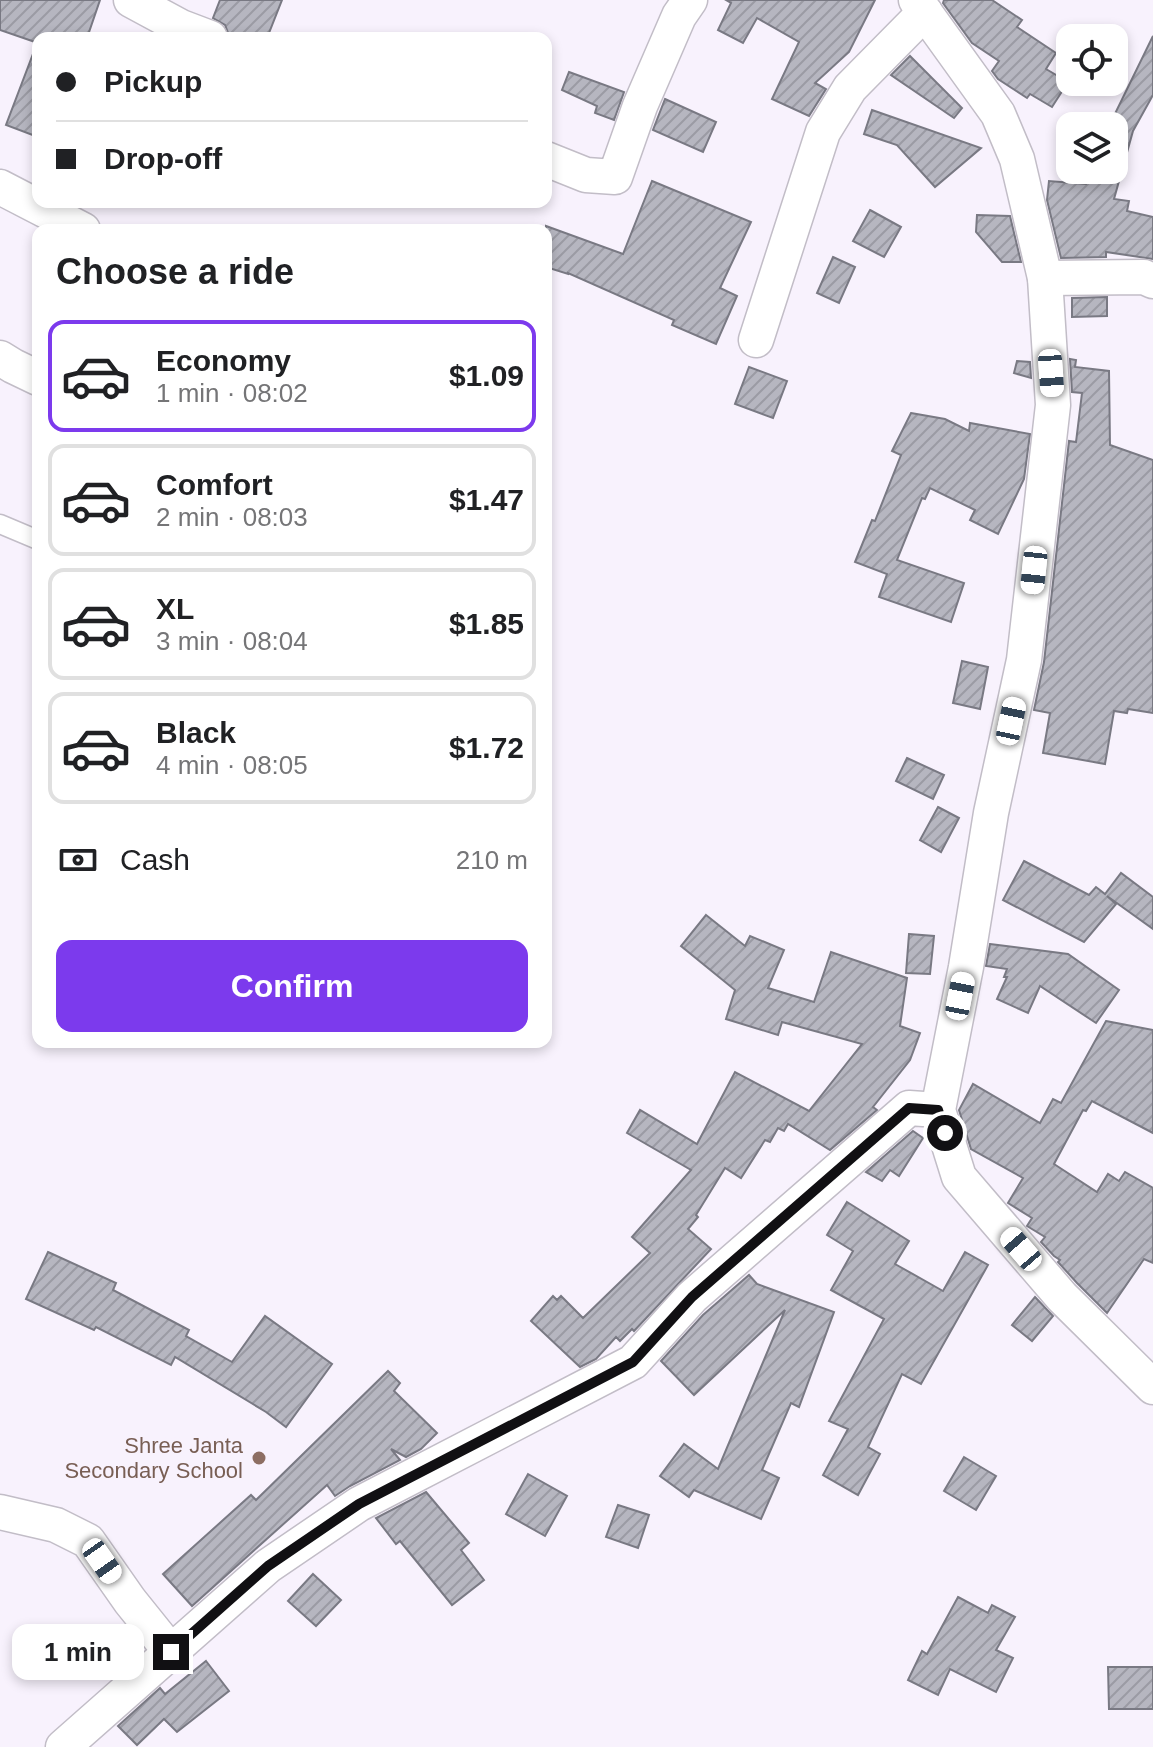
<!DOCTYPE html>
<meta charset="utf-8">
<style>
:root{--surface:#fff;--page:#f2f2f2;--text:#202124;--muted:#757577;--line:#e0e0e0;--accent:#7c3aed}
body{margin:0;font-family:Arial,sans-serif;background:var(--page);color:var(--text);height:100vh;display:flex;flex-direction:column;font-size:30px;white-space:nowrap}
*{box-sizing:border-box;margin:0}
p{font-size:26px;color:var(--muted)}
.icon{flex:none;width:44px;height:44px;fill:none;stroke:currentColor;stroke-width:2;stroke-linecap:round;stroke-linejoin:round}
.map{position:relative;flex:1;overflow:hidden}
.panel{position:absolute;left:32px;top:224px;width:520px;height:824px;display:flex;flex-direction:column;background:var(--surface);border-radius:16px;box-shadow:0 4px 12px #0003}
.panel>*{flex:none}
.hud{position:absolute;left:32px;top:32px;width:520px;height:176px;border-radius:16px;box-shadow:0 4px 12px #0003;display:grid;align-content:center;height:176px;padding:0 24px;background:var(--surface)}
.fabs{position:absolute;left:1056px;top:24px;display:grid;gap:16px}
.fabs a{display:grid;place-items:center;width:72px;height:72px;border-radius:16px;background:var(--surface);box-shadow:0 4px 12px #0003;font-size:40px}
.end{position:absolute;width:36px;height:36px;margin:-18px;border:10px solid #111013;background:#fff;box-shadow:0 0 0 4px #fff}
.from{border-radius:50%}
.bubble{position:absolute;height:56px;border-radius:16px;background:var(--surface);box-shadow:0 4px 12px #0003;font-size:26px;font-weight:600;line-height:56px;text-align:center}
.car{position:absolute;width:24px;height:48px;margin:-24px -12px;border-radius:10px;box-shadow:0 0 6px 2px #0007;background:linear-gradient(#fff 24%,#345 0 40%,#fff 0 76%,#345 0 86%,#fff 0)}
.hud b{display:flex;align-items:center;gap:28px;height:76px;font-size:30px}
.hud b+b{border-top:2px solid var(--line)}
.hud i{width:20px;height:20px;background:var(--text)}
ul{padding:0;list-style:none}
li{display:flex;align-items:center;gap:24px;height:112px;margin:0 16px 12px;padding:0 8px;border:4px solid var(--line);border-radius:16px}
li div{flex:1}
li b{display:block;font-size:30px}
li em{font-style:normal;font-weight:600}
li.on{border-color:var(--accent)}
li>.icon{width:72px;height:72px;stroke-width:1.5}
h2{padding:0 24px;font-size:36px;line-height:96px}
.pay{display:flex;align-items:center;gap:20px;height:88px;padding:0 24px;font-size:30px}
.pay p{margin-inline-start:auto}
.button{display:flex;gap:16px;margin-top:auto;padding:16px 24px}
.button a{flex:1;height:92px;border-radius:16px;background:var(--accent);color:#fff;font-size:32px;font-weight:600;line-height:92px;text-align:center}
.map>svg:first-child{display:block}
.building{fill:url(#building-hatch);stroke:#797983;stroke-width:2}
.lines{fill:none;stroke-linecap:round;stroke-linejoin:round}
.lane-casing{stroke:#c2bdc7;stroke-width:21}
.street-casing{stroke:#c2bdc7;stroke-width:37}
.lane{stroke:#fff;stroke-width:18}
.street{stroke:#fff;stroke-width:34}
.route{stroke:#111013;stroke-width:10}
.education-dot{fill:#8d6e63;stroke:#f8f2fd;stroke-width:3}
.labels{text-anchor:middle;dominant-baseline:central;stroke-width:8;stroke-linejoin:round;paint-order:stroke}
.education-label{font-size:22px;fill:#785e54;stroke:#f8f2fd;text-anchor:end}
</style>
<div class="map">
<svg width="1153" height="1747" viewBox="0 0 1153 1747">
<defs>
<pattern id="building-hatch" width="6" height="6" patternUnits="userSpaceOnUse" patternTransform="scale(2)"><rect width="6" height="6" fill="#b6b6c0"/><path d="M-1 1l2-2M0 6l6-6M5 7l2-2" fill="none" stroke="#9b9ba4"/></pattern>
</defs>
<rect width="100%" height="100%" fill="#f8f2fd"/>
<g class="building">
<polygon points="0,0 100,0 87,38 38,38 38,43 0,30"/>
<polygon points="220,0 282,0 267,38 230,38 225,25 213,18"/>
<polygon points="726,0 875,0 849,52 815,83 826,89 809,116 772,99 799,42 757,18 743,43 718,30 731,3"/>
<polygon points="944,0 992,0 1022,20 1017,27 1056,53 1046,69 1068,82 1052,107 1030,94 1027,98 998,79 992,71 999,61 972,43 943,3"/>
<polygon points="1153,36 1153,95 1133,131 1114,199 1129,201 1127,211 1153,217 1153,259 1106,252 1106,257 1061,258 1047,200 1049,181 1086,184 1090,170 1114,170 1114,126 1109,126"/>
<polygon points="36,46 38,46 38,137 6,125"/>
<polygon points="910,56 962,108 954,118 891,75"/>
<polygon points="569,72 624,92 614,120 595,113 597,106 562,90"/>
<polygon points="665,99 716,122 703,152 653,130"/>
<polygon points="872,110 981,148 935,187 897,145 864,134"/>
<polygon points="652,181 751,222 720,288 737,296 716,344 672,325 674,320 568,273 568,274 546,267 546,226 623,254"/>
<polygon points="870,210 901,227 884,257 853,241"/>
<polygon points="977,215 1010,216 1021,262 1002,262 976,232"/>
<polygon points="833,257 855,267 839,303 817,293"/>
<polygon points="1107,297 1107,316 1072,317 1072,298"/>
<polygon points="1070,359 1076,360 1075,367 1109,371 1110,445 1153,460 1153,713 1128,709 1127,713 1114,711 1105,764 1043,753 1050,713 1034,710 1044,662 1069,441 1076,442 1082,393 1072,392"/>
<polygon points="1017,361 1030,362 1031,378 1014,373"/>
<polygon points="749,367 787,381 773,418 735,404"/>
<polygon points="911,413 945,419 969,431 970,423 1030,434 1024,479 998,534 970,520 975,510 930,488 925,499 922,498 897,560 964,583 951,622 879,597 887,574 855,562 872,520 875,521 901,455 892,451"/>
<polygon points="962,661 988,667 980,709 953,703"/>
<polygon points="907,758 944,775 933,799 896,781"/>
<polygon points="938,807 959,818 941,852 920,840"/>
<polygon points="1024,861 1089,895 1096,887 1105,894 1121,873 1153,897 1153,929 1107,896 1116,904 1084,942 1003,900"/>
<polygon points="706,915 745,946 750,936 784,950 768,988 814,1002 831,952 907,978 900,1026 920,1033 910,1060 873,1107 877,1110 830,1150 788,1124 784,1131 778,1128 770,1142 765,1140 741,1178 725,1168 696,1215 698,1217 688,1229 711,1249 634,1331 632,1329 620,1341 616,1337 596,1359 580,1367 531,1321 553,1296 557,1300 561,1296 583,1318 650,1253 632,1237 691,1170 627,1133 640,1110 697,1144 735,1072 809,1111 862,1044 782,1022 778,1035 726,1019 735,990 681,946"/>
<polygon points="909,934 934,936 930,974 906,973"/>
<polygon points="990,944 1068,954 1119,990 1096,1023 1040,986 1028,1013 997,999 1007,977 1004,977 1007,969 986,966"/>
<polygon points="1106,1021 1153,1030 1153,1133 1092,1101 1086,1111 1083,1110 1054,1164 1097,1192 1108,1174 1119,1181 1125,1172 1153,1188 1153,1263 1144,1259 1107,1313 1077,1283 1058,1262 1060,1260 1054,1256 1041,1242 1045,1237 1027,1226 1032,1218 1008,1203 1023,1178 971,1149 959,1110 973,1084 1040,1123 1053,1099 1061,1103"/>
<polygon points="913,1131 923,1138 899,1176 890,1170 882,1181 866,1172"/>
<polygon points="847,1202 909,1241 895,1264 943,1291 965,1252 988,1265 921,1384 902,1374 868,1447 880,1454 858,1495 823,1475 848,1429 829,1421 884,1319 831,1290 853,1251 827,1235"/>
<polygon points="48,1252 116,1283 113,1290 189,1330 186,1336 232,1362 265,1316 332,1364 286,1427 266,1412 175,1357 171,1365 96,1327 94,1330 26,1299"/>
<polygon points="749,1275 757,1284 834,1312 799,1407 791,1403 762,1470 779,1478 761,1519 694,1490 689,1497 660,1476 684,1444 718,1469 785,1310 694,1395 661,1361 703,1315"/>
<polygon points="1035,1297 1053,1316 1032,1341 1012,1325"/>
<polygon points="388,1371 400,1383 394,1391 437,1433 421,1449 406,1457 391,1449 400,1460 350,1486 335,1496 327,1485 192,1606 163,1574 251,1495 256,1500"/>
<polygon points="964,1457 996,1476 976,1510 944,1491"/>
<polygon points="528,1474 567,1496 545,1536 506,1514"/>
<polygon points="426,1492 469,1543 461,1550 484,1580 452,1605 400,1541 396,1544 376,1518"/>
<polygon points="618,1505 649,1515 638,1548 606,1537"/>
<polygon points="313,1574 341,1600 316,1626 288,1601"/>
<polygon points="958,1597 988,1613 992,1605 1015,1617 996,1650 1013,1658 996,1692 950,1669 938,1695 908,1680 922,1651 927,1654"/>
<polygon points="206,1661 229,1691 177,1732 164,1719 137,1745 118,1726 160,1688 165,1694"/>
<polygon points="1108,1667 1153,1667 1153,1709 1109,1709"/>
</g>
<g class="lines">
<g class="lane-casing">
<polyline id="lane" points="0,524 38,540"/>
</g>
<g class="street-casing">
<g id="street">
<polyline points="131,0 181,27 210,38"/>
<polyline points="916,0 998,114 1017,159 1045,278 1053,405 1024,660 991,813 966,967 938,1110 959,1177 1062,1297 1153,1387"/>
<polyline points="546,159 586,175 615,177 640,106 679,16 690,0"/>
<polyline points="0,187 83,230"/>
<polyline points="1045,278 1144,277 1153,281"/>
<polyline points="756,340 823,132 850,88 925,12"/>
<polyline points="0,358 13,366 38,378"/>
<polyline points="0,1512 56,1525 88,1541 130,1601 171,1652"/>
<polyline points="63,1747 268,1566 359,1504 633,1362 692,1297 909,1108 938,1110"/>
</g>
</g>
<use href="#lane" class="lane"/>
<use href="#street" class="street"/>
</g>
<g class="lines">
<polyline class="route" points="171,1652 268,1566 359,1504 633,1362 692,1297 909,1108 938,1110 945,1133"/>
</g>
<circle class="education-dot" cx="259" cy="1458" r="8"/>
<g class="labels">
<g class="education-label">
<text x="243" y="1445">Shree Janta<tspan x="243" dy="25">Secondary School</tspan></text>
</g>
</g>
</svg>
<div class="fabs">
<a><svg class="icon" aria-label="locate" viewBox="0 0 24 24"><circle cx="12" cy="12" r="6"/><path d="M12 2v4M12 18v4M2 12h4M18 12h4"/></svg></a>
<a><svg class="icon" aria-label="layers" viewBox="0 0 24 24"><path d="M12 4l9 5-9 5-9-5zM3 14l9 5 9-5"/></svg></a>
</div>
<i class="end from" style="left:945px;top:1133px"></i>
<i class="end" style="left:171px;top:1652px"></i>
<div class="bubble" style="left:12px;top:1624px;width:132px">1 min</div>
<i class="car" style="left:1051px;top:373px;rotate:176deg"></i>
<i class="car" style="left:1034px;top:570px;rotate:186deg"></i>
<i class="car" style="left:1011px;top:721px;rotate:12deg"></i>
<i class="car" style="left:960px;top:996px;rotate:11deg"></i>
<i class="car" style="left:1021px;top:1249px;rotate:319deg"></i>
<i class="car" style="left:102px;top:1561px;rotate:145deg"></i>
<div class="hud">
<b><i class="from"></i>Pickup</b>
<b><i></i>Drop-off</b>
</div>
<section class="panel">
<h2>Choose a ride</h2>
<ul>
<li class="on"><svg class="icon" aria-label="car" viewBox="0 0 24 24"><path d="M5 17H2v-5l4-1 3-4h7l3 4 3 1v5h-3M9 17h6M6 11h13"/><circle cx="7" cy="17" r="2"/><circle cx="17" cy="17" r="2"/></svg><div><b>Economy</b><p>1 min · 08:02</p></div><em>$1.09</em></li>
<li><svg class="icon" aria-label="car" viewBox="0 0 24 24"><path d="M5 17H2v-5l4-1 3-4h7l3 4 3 1v5h-3M9 17h6M6 11h13"/><circle cx="7" cy="17" r="2"/><circle cx="17" cy="17" r="2"/></svg><div><b>Comfort</b><p>2 min · 08:03</p></div><em>$1.47</em></li>
<li><svg class="icon" aria-label="car" viewBox="0 0 24 24"><path d="M5 17H2v-5l4-1 3-4h7l3 4 3 1v5h-3M9 17h6M6 11h13"/><circle cx="7" cy="17" r="2"/><circle cx="17" cy="17" r="2"/></svg><div><b>XL</b><p>3 min · 08:04</p></div><em>$1.85</em></li>
<li><svg class="icon" aria-label="car" viewBox="0 0 24 24"><path d="M5 17H2v-5l4-1 3-4h7l3 4 3 1v5h-3M9 17h6M6 11h13"/><circle cx="7" cy="17" r="2"/><circle cx="17" cy="17" r="2"/></svg><div><b>Black</b><p>4 min · 08:05</p></div><em>$1.72</em></li>
</ul>
<div class="pay"><svg class="icon" aria-label="cash" viewBox="0 0 24 24"><path d="M3 7h18v10H3z"/><circle cx="12" cy="12" r="2"/></svg>Cash<p>210 m</p></div>
<div class="button"><a>Confirm</a></div>
</section>
</div>
